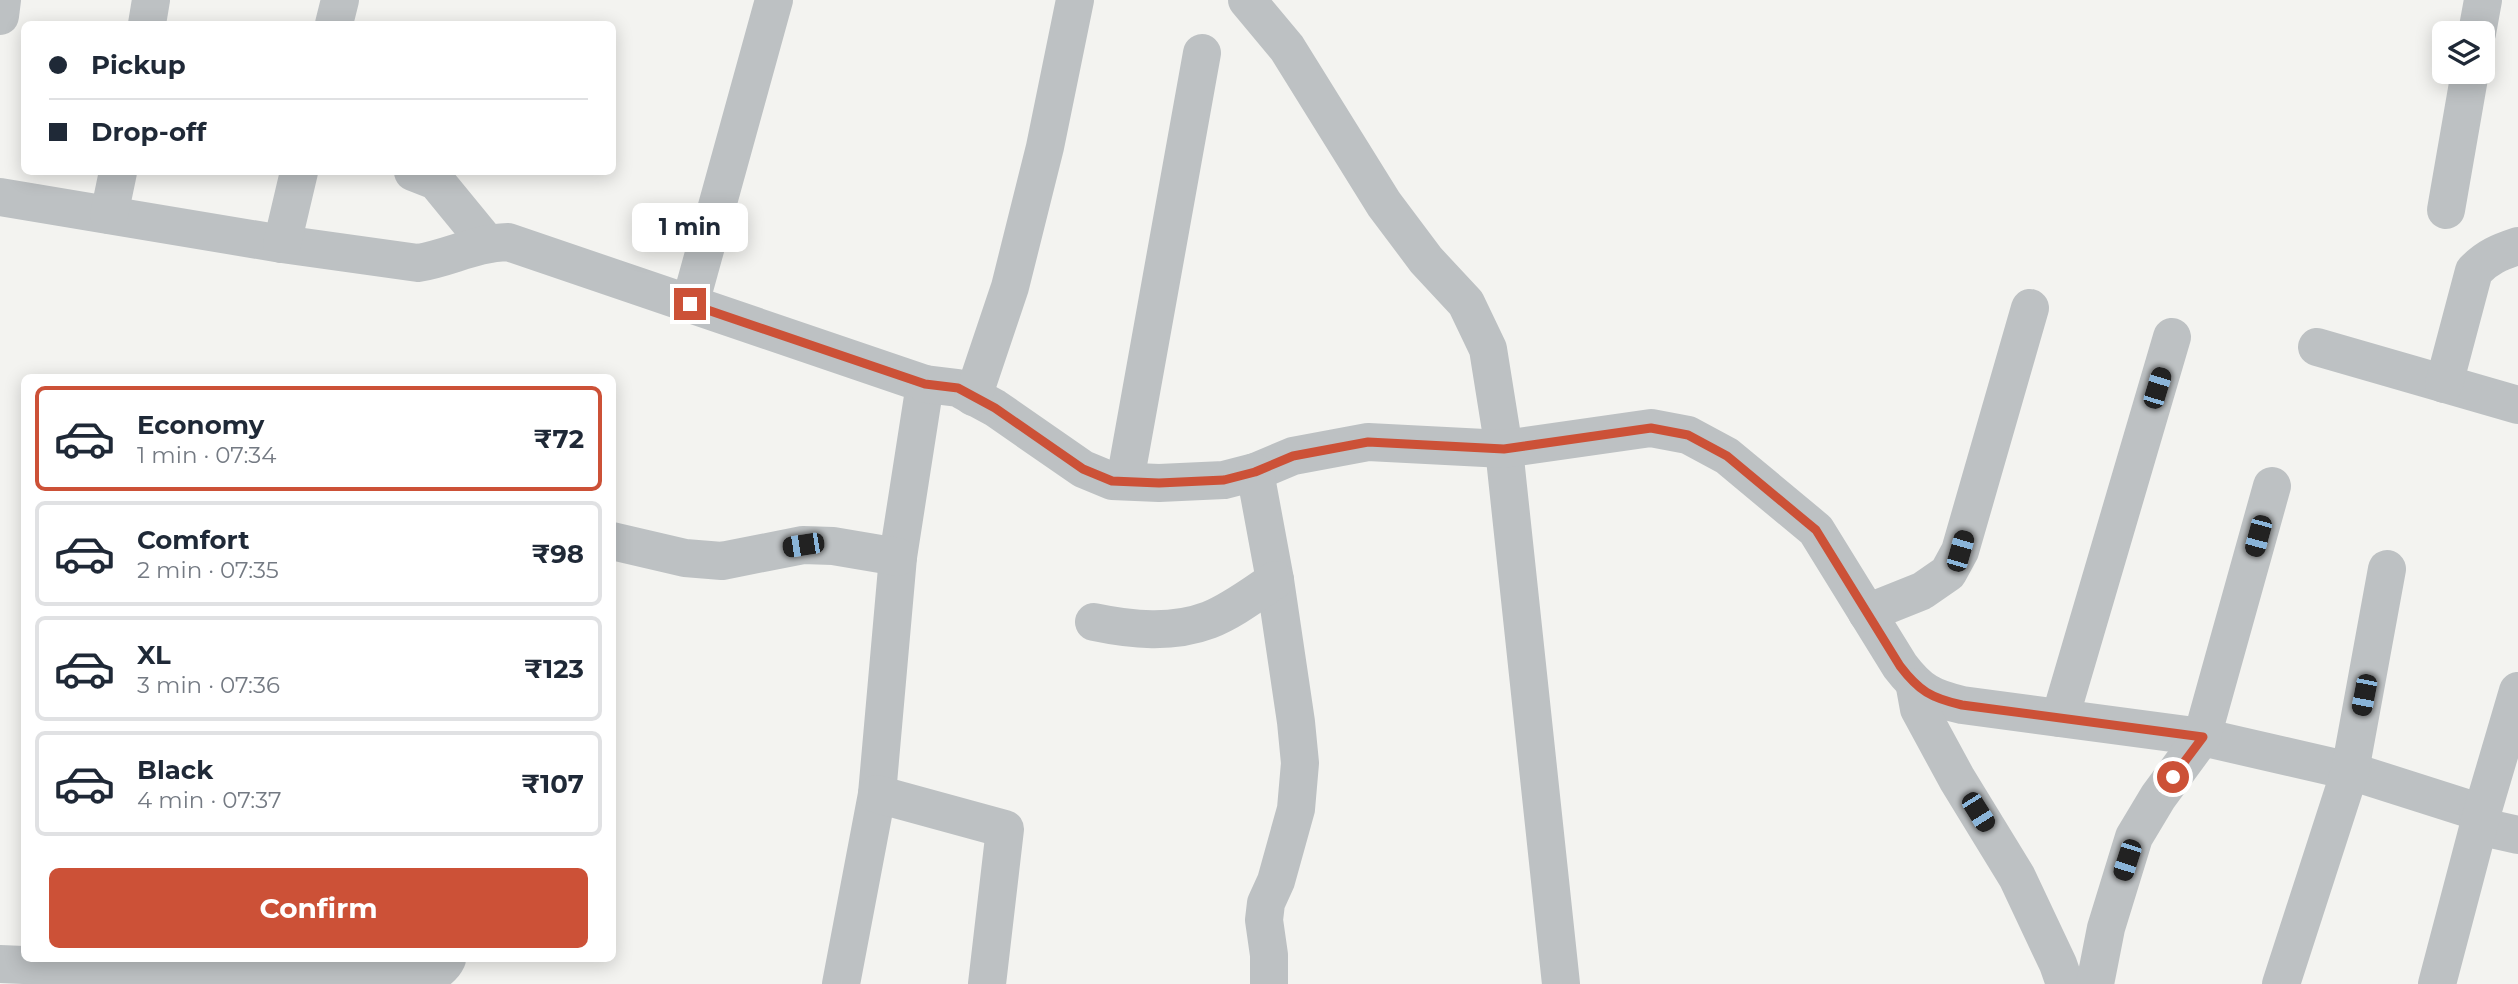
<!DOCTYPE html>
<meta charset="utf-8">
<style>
:root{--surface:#fff;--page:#f6f6f7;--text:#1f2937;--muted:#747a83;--line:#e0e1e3;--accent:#cc5137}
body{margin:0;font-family:Montserrat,sans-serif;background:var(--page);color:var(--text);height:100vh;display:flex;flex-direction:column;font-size:26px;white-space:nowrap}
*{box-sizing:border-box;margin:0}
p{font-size:23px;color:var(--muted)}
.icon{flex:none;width:38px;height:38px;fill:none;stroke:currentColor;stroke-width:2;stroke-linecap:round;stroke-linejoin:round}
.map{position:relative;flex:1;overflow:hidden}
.sheet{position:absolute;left:21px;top:374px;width:595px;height:588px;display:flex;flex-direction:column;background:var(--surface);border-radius:10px;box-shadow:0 4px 18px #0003}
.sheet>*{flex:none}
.guide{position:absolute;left:21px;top:21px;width:595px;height:154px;border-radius:10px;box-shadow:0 4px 18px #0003;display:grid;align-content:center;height:154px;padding:0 28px;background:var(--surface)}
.controls{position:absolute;left:2432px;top:21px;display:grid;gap:14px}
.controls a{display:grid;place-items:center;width:63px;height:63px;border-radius:10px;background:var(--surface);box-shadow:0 4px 18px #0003;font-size:35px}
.end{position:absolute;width:32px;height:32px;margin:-16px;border:9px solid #cc5137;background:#fff;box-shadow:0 0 0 4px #fff}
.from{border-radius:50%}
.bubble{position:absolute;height:49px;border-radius:10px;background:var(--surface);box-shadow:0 4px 18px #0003;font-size:23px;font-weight:700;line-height:49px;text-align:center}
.car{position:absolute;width:21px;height:42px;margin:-21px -10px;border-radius:9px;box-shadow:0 0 5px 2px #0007;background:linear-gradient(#222 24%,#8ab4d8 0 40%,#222 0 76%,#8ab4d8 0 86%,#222 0)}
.guide b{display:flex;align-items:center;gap:24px;height:66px;font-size:26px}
.guide b+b{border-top:2px solid var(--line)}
.guide i{width:18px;height:18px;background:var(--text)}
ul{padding:12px 0 0;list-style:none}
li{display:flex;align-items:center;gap:21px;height:105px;margin:0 14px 10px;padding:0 14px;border:4px solid var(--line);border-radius:10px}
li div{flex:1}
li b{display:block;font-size:26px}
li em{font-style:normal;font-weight:700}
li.selected{border-color:var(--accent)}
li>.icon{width:63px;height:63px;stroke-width:1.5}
.cta{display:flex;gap:14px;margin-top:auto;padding:14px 28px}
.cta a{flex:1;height:80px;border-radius:10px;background:var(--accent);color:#fff;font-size:28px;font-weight:700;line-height:80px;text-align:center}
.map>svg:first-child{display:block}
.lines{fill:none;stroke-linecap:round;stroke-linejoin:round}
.minor{stroke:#bdc1c3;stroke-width:38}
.route{stroke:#cc5137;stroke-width:9}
</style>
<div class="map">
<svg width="2518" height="984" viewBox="0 0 2518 984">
<rect width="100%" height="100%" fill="#f3f3f0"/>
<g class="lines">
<g class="minor">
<polyline points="1247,0 1287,48 1384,204 1426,260 1466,303 1488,349 1504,449 1561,984"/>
<polyline points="0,16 2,0"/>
<polyline points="147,24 151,0"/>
<polyline points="334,24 340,0"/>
<polyline points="2477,33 2483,0"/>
<polyline points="413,172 436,181 486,242"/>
<path d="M0 197 282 244 418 263C450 258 474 243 508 242L925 384 898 557 877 794 841 984"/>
<polyline points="2446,210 2470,72"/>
<polyline points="109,215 118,172"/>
<polyline points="282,244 299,172"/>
<polyline points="690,304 774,0"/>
<polyline points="2317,347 2518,405"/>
<path d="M925 384 958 388 995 408 1083 469 1112 481 1159 483 1224 480 1255 472 1293 456 1368 442 1504 449 1651 428 1688 435 1727 456 1816 530 1900 666C1919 691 1931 698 1962 705L2202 737 2350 771 2482 813"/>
<path d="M2444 384 2474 271C2487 257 2500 252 2518 246"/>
<polyline points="973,397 1010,287 1045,147 1075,0"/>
<polyline points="1255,472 1275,580 1296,722 1300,763 1296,809 1276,881 1266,903 1264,920 1269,955 1269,984"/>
<polyline points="1125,481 1202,53"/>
<polyline points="612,541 685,558 722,561 803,545 833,546 898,557"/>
<polyline points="1867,613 1922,591 1948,573 1960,551 2030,308"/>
<path d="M1094 622C1132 630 1172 634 1209 620 1232 611 1254 594 1275 580"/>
<polyline points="1915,687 1919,709 1957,779 2017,877 2058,964 2065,984"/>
<polyline points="2060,718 2172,337"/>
<polyline points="877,794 1005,829 987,984"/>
<polyline points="2478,826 2518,835"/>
<path d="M0 964 402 981C418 978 439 976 447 959"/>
<polyline points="2095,984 2106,928 2134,837 2158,797 2202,737 2272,486"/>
<polyline points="2281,984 2350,771 2387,569"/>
<polyline points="2437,984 2482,813 2518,691"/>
</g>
</g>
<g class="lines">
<path class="route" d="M690 304 925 384 958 388 995 408 1083 469 1112 481 1159 483 1224 480 1255 472 1293 456 1368 442 1504 449 1651 428 1688 435 1727 456 1816 530 1900 666C1919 691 1931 698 1962 705L2203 737 2173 777"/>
</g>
</svg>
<div class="controls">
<a><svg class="icon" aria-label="layers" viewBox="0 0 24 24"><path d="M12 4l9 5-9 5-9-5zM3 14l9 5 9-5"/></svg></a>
</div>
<i class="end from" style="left:2173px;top:777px"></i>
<i class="end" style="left:690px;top:304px"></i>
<div class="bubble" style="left:632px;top:203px;width:116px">1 min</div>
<i class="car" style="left:2157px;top:388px;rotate:17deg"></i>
<i class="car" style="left:2258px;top:536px;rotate:195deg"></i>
<i class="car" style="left:803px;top:545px;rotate:261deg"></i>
<i class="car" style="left:1960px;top:551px;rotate:16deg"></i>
<i class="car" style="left:2364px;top:695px;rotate:191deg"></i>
<i class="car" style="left:1978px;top:812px;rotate:148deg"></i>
<i class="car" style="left:2127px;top:860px;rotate:198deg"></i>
<div class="guide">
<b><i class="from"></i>Pickup</b>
<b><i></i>Drop-off</b>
</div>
<section class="sheet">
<ul>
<li class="selected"><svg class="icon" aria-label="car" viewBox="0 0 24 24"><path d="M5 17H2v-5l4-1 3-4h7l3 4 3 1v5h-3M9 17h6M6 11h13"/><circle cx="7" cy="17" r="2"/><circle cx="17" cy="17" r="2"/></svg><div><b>Economy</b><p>1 min · 07:34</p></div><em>₹72</em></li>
<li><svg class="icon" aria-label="car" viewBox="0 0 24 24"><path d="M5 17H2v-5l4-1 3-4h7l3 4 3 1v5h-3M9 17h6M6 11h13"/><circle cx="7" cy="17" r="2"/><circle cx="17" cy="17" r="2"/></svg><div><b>Comfort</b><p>2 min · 07:35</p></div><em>₹98</em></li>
<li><svg class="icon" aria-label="car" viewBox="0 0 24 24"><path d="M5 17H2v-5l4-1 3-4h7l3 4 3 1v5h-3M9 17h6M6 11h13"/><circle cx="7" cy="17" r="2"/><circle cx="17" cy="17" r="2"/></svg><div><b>XL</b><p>3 min · 07:36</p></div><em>₹123</em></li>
<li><svg class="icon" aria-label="car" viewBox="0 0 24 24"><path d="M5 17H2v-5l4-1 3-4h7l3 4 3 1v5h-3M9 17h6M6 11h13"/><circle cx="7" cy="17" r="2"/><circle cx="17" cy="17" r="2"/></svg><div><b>Black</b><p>4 min · 07:37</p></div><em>₹107</em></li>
</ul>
<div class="cta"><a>Confirm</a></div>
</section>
</div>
